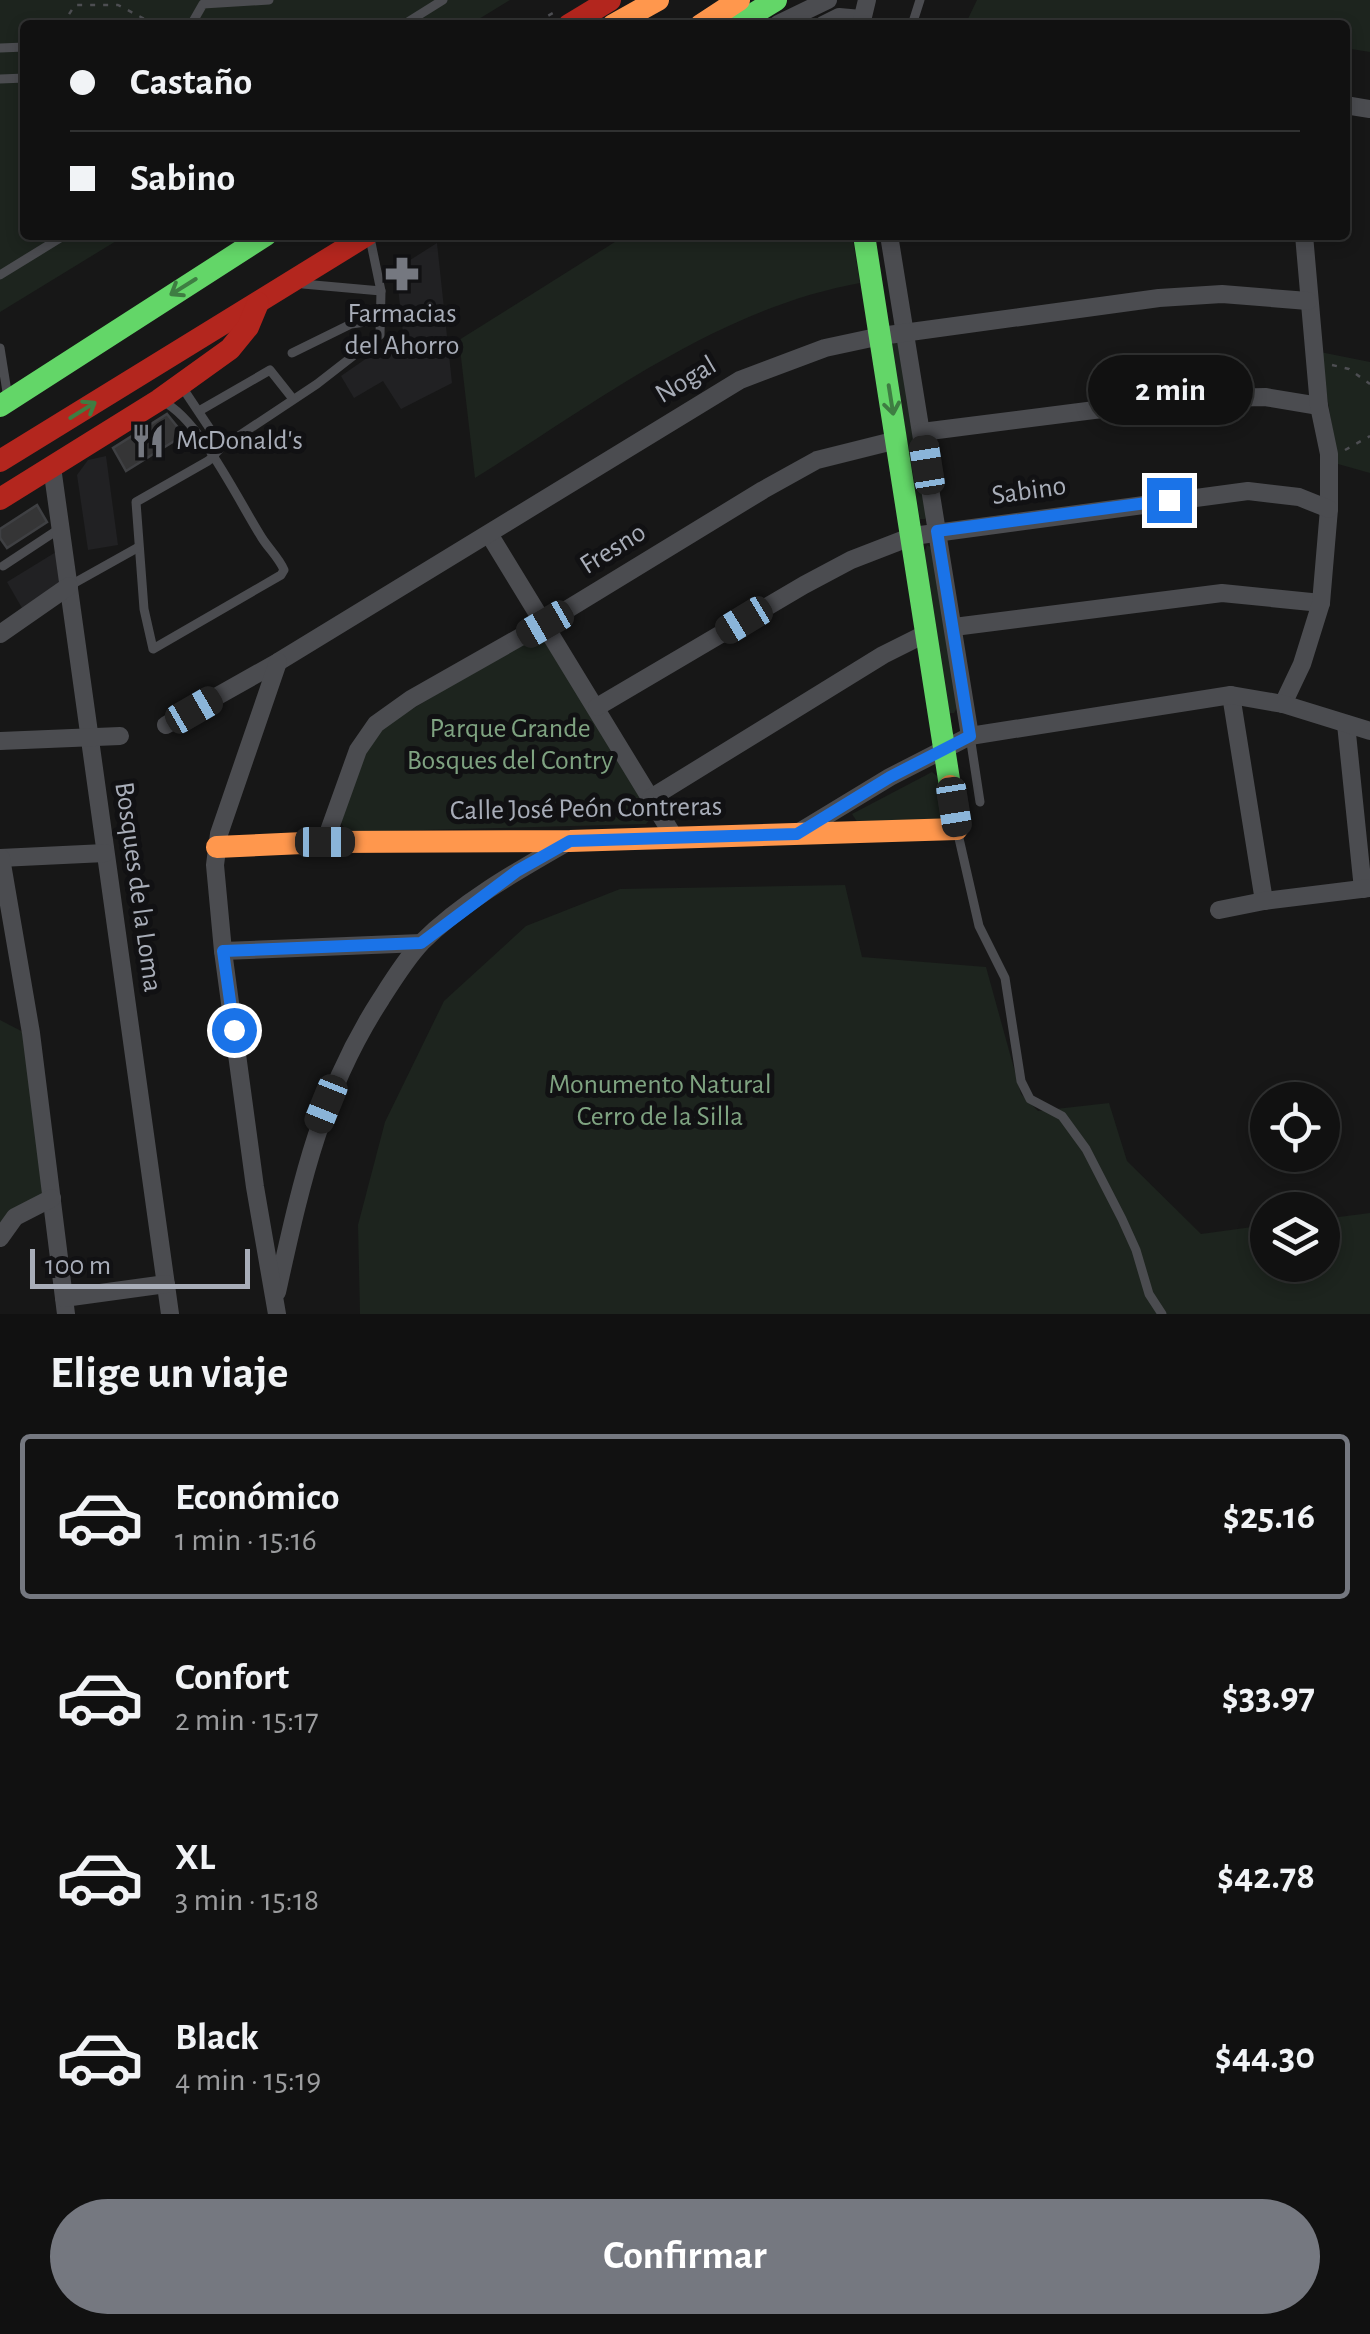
<!DOCTYPE html>
<html lang="es">
<meta charset="utf-8">
<style>
:root{--surface:#111;--page:#1e1f1f;--text:#f1f3f6;--muted:#9c9d9f;--line:#303131;--accent:#757880}
body{margin:0;font-family:"Alegreya Sans",sans-serif;background:var(--page);color:var(--text);height:100vh;display:flex;flex-direction:column;font-size:38px;white-space:nowrap}
*{box-sizing:border-box;margin:0}
p{font-size:32px;color:var(--muted)}
.icon{flex:none;width:55px;height:55px;fill:none;stroke:currentColor;stroke-width:2;stroke-linecap:round;stroke-linejoin:round}
.map{position:relative;height:1314px;overflow:hidden}
.side{display:flex;flex-direction:column;background:var(--surface);flex:1}
.side>*{flex:none}
.hud{position:absolute;left:20px;top:20px;width:1330px;height:220px;border-radius:10px;box-shadow:0 5px 15px #0003,0 0 0 2px var(--line);display:grid;align-content:center;height:220px;padding:0 50px;background:var(--surface)}
.controls{position:absolute;left:1250px;top:1082px;display:grid;gap:20px}
.controls a{display:grid;place-items:center;width:90px;height:90px;border-radius:50%;background:var(--surface);box-shadow:0 5px 15px #0003,0 0 0 2px var(--line);font-size:50px}
.scale{position:absolute;left:30px;bottom:25px;width:220px;box-sizing:border-box;padding-left:10px;border:5px solid #a8adb8;border-top:0;font-size:28px;line-height:35px;white-space:nowrap;color:#a8adb8;-webkit-text-stroke:8px #111113;paint-order:stroke}
.end{position:absolute;width:45px;height:45px;margin:-22px;border:12px solid #1a73e8;background:#fff;box-shadow:0 0 0 5px #fff}
.from{border-radius:50%}
.bubble{position:absolute;height:70px;border-radius:35px;background:var(--surface);box-shadow:0 5px 15px #0003,0 0 0 2px var(--line);font-size:32px;font-weight:700;line-height:70px;text-align:center}
.car{position:absolute;width:30px;height:60px;margin:-30px -15px;border-radius:12px;box-shadow:0 0 8px 2px #0007;background:linear-gradient(#222 24%,#8ab4d8 0 40%,#222 0 76%,#8ab4d8 0 86%,#222 0)}
.hud b{display:flex;align-items:center;gap:35px;height:95px;font-size:38px}
.hud b+b{border-top:2px solid var(--line)}
.hud i{width:25px;height:25px;background:var(--text)}
ul{padding:0;list-style:none}
li{display:flex;align-items:center;gap:30px;height:165px;margin:0 20px 15px;padding:0 30px;border:5px solid transparent;border-radius:10px}
li div{flex:1}
li b{display:block;font-size:38px}
li em{font-style:normal;font-weight:700}
li.active{border-color:var(--accent)}
li>.icon{width:90px;height:90px;stroke-width:1.5}
h2{padding:0 50px;font-size:45px;line-height:120px}
.button{display:flex;gap:20px;margin-top:auto;padding:20px 50px}
.button a{flex:1;height:115px;border-radius:60px;background:var(--accent);color:#fff;font-size:40px;font-weight:700;line-height:115px;text-align:center}
.map>svg:first-child{display:block}
.built{fill:#212123}
.green{fill:#1d241e}
.building{fill:#353536;stroke:#3f4043;stroke-width:2.5}
.lines{fill:none;stroke-linecap:round;stroke-linejoin:round}
.path{stroke:#4d4e52;stroke-width:2.5;stroke-dasharray:5 8;stroke-linecap:butt}
.lane{stroke:#4b4c50;stroke-width:9}
.street{stroke:#4b4c50;stroke-width:18}
.fast{stroke:#63d668;stroke-width:22}
.slow{stroke:#ff974d;stroke-width:22}
.jam{stroke:#b3261e;stroke-width:22}
.oneway{stroke:#3e7d42}
.route{stroke:#1a73e8;stroke-width:12}
.labels{text-anchor:middle;dominant-baseline:central;stroke-width:10;stroke-linejoin:round;paint-order:stroke}
.poi-label{font-size:28px;fill:#a8adb8;stroke:#111113}
.street-label{font-size:28px;fill:#a8adb8;stroke:#111113}
.park-label{font-size:28px;fill:#7fa381;stroke:#111113}
</style>
<div class="map">
<svg width="1370" height="1314" viewBox="0 0 1370 1314">
<rect width="100%" height="100%" fill="#171717"/>
<g class="built">
<polygon points="437,243 452,383 401,409 383,381 354,398 341,376 403,333 396,269"/>
<polygon points="106,456 118,545 88,550 77,475 88,460"/>
<polygon points="56,552 60,583 22,608 7,582"/>
</g>
<g class="green">
<polygon points="0,0 510,0 469,25 25,25 25,235 126,235 0,312"/>
<polygon points="977,0 1370,0 1370,52 1345,48 1345,25 965,25"/>
<path d="M626 235H852L860 283C716 309 596 403 475 478L459 340Z"/>
<polygon points="894,342 900,343 930,513 925,519 920,519 891,345"/>
<polygon points="1320,352 1370,362 1370,473 1338,464"/>
<polygon points="927,545 932,548 958,706 954,713 948,713 924,553"/>
<polygon points="530,637 545,638 652,817 646,824 347,832 341,823 363,754 383,727"/>
<polygon points="932,772 938,777 946,816 941,821 858,823 852,814"/>
<polygon points="845,885 862,957 986,967 1021,1094 1038,1111 1109,1103 1127,1161 1201,1234 1267,1225 1268,1265 1322,1265 1323,1219 1370,1213 1370,1314 360,1314 358,1225 385,1122 444,1001 526,926 620,889"/>
<polygon points="0,1020 27,1034 50,1196 0,1235"/>
</g>
<g class="building">
<polygon points="167,414 184,435 126,471 113,448"/>
<polygon points="37,505 47,522 7,548 0,538 0,529"/>
</g>
<g class="lines">
<g class="path">
<polyline points="62,25 75,5 118,5 156,25"/>
<polyline points="548,25 544,18 553,13"/>
<polyline points="1332,365 1349,369 1370,384"/>
<polyline points="1345,450 1370,436"/>
</g>
<g class="lane">
<polyline points="191,25 203,4 269,0"/>
<polyline points="403,25 443,0"/>
<polyline points="912,25 920,0"/>
<polyline points="0,48 25,47"/>
<polyline points="0,79 25,78"/>
<polyline points="484,237 488,235"/>
<polyline points="0,275 65,235"/>
<polyline points="303,284 381,291"/>
<polyline points="0,348 8,398"/>
<polyline points="292,353 351,324 380,320"/>
<polyline points="182,387 222,447"/>
<path d="M162 401C200 419 239 502 262 538 269 549 279 558 284 570L281 575 153 649 144 609 136 502 208 461C213 457 217 451 222 447L317 384 380 335 381 291 370 238"/>
<polyline points="199,411 270,370 293,399"/>
<polyline points="3,566 59,529"/>
<polyline points="69,586 137,548"/>
<polyline points="970,736 980,802"/>
<polyline points="958,834 979,926 1005,978 1021,1081 1030,1099 1062,1116 1086,1149 1122,1219 1136,1250 1149,1294 1162,1314"/>
</g>
<g class="street">
<polyline points="778,24 828,0"/>
<polyline points="823,25 839,17 861,19"/>
<polyline points="861,25 867,0"/>
<polyline points="1345,105 1370,109"/>
<polyline points="889,235 970,736"/>
<polyline points="922,432 1181,399 1265,397 1319,406"/>
<polyline points="52,467 170,1314"/>
<polyline points="489,534 674,837"/>
<polyline points="954,627 1222,593 1321,603"/>
<polyline points="0,634 69,586"/>
<polyline points="1231,695 1264,901"/>
<polyline points="1283,704 1302,664 1321,603 1329,509 1329,454 1319,406 1304,235"/>
<polyline points="597,707 804,585 851,560 913,536 1248,491 1299,497 1329,509"/>
<polyline points="1346,724 1363,889"/>
<polyline points="166,725 278,662 740,380 825,348 881,336 1159,298 1222,294 1308,301"/>
<polyline points="0,741 120,736"/>
<polyline points="651,798 883,655 927,633"/>
<polyline points="801,831 890,777 970,736 1231,695 1283,704 1370,731"/>
<polyline points="325,842 358,750 376,724 411,699 545,623 763,490 817,460 897,440"/>
<polyline points="0,858 105,853"/>
<polyline points="1,858 31,1033 66,1314"/>
<polyline points="1219,910 1264,901 1370,888"/>
<polyline points="223,951 421,943"/>
<polyline points="0,1238 15,1217 52,1198"/>
<path d="M277 1292C301 1184 320 1093 381 999 393 980 406 959 421 943 462 902 517 871 566 843"/>
<polyline points="64,1298 166,1284"/>
<polyline points="277,1314 255,1187 223,951 215,865 219,834 278,662"/>
</g>
<g class="fast">
<polyline points="735,25 776,0"/>
<polyline points="864,235 950,786"/>
<polyline points="0,406 266,235"/>
</g>
<g class="slow">
<polyline points="613,25 658,0"/>
<polyline points="701,25 739,0"/>
<polyline points="217,847 325,842 570,841 957,829 950,786"/>
</g>
<g class="jam">
<polyline points="569,25 610,0"/>
<polyline points="0,461 367,235"/>
<polyline points="0,499 159,400 230,349 248,327 258,303"/>
</g>
</g>
<defs><path id="oneway-shaft" d="M-6 0H5M1.5-3L5.5 0L1.5 3" fill="none" stroke-width="1.6" stroke-linecap="round" stroke-linejoin="round" transform="scale(2.5)"/></defs>
<g class="oneway">
<use href="#oneway-shaft" transform="translate(183 287) rotate(148)"/>
<use href="#oneway-shaft" transform="translate(891 400) rotate(81)"/>
<use href="#oneway-shaft" transform="translate(83 410) rotate(-32)"/>
</g>
<g class="lines">
<polyline class="route" points="234,1030 223,951 421,943 517,871 570,841 797,834 890,777 970,736 937,531 1169,500"/>
</g>
<defs>
<g id="pharmacy-bare" transform="scale(2.7)"><path d="M-2-6h4v4h4v4h-4v4h-4v-4h-4v-4h4Z" fill="#757880" stroke="#111113" stroke-width="2.5" paint-order="stroke"/></g>
<g id="restaurant-bare" transform="scale(2.7)"><path d="M-5-6h1v4h1v-4h1v4h1v-4h1v5L-1.5 .5V6h-2V.5L-5-1ZM5-6V6H3V1.5H1.5Q1.5-4 5-6Z" fill="#757880" stroke="#111113" stroke-width="2.5" paint-order="stroke"/></g>
</defs>
<g fill-rule="evenodd">
<use href="#pharmacy-bare" x="402" y="274"/>
<use href="#restaurant-bare" x="148" y="441"/>
</g>
<g class="labels">
<g class="poi-label">
<text x="402" y="314">Farmacias<tspan x="402" dy="32">del Ahorro</tspan></text>
<text x="176" y="441" text-anchor="start">McDonald's</text>
</g>
<g class="street-label">
<text transform="translate(686 380) rotate(-31)">Nogal</text>
<text transform="translate(1029 491) rotate(-8)">Sabino</text>
<text transform="translate(613 549) rotate(-32)">Fresno</text>
<text transform="translate(586 809) rotate(-1)">Calle José Peón Contreras</text>
<text transform="translate(138 887) rotate(82)">Bosques de la Loma</text>
</g>
<g class="park-label">
<text x="510" y="729">Parque Grande<tspan x="510" dy="32">Bosques del Contry</tspan></text>
<text x="660" y="1085">Monumento Natural<tspan x="660" dy="32">Cerro de la Silla</tspan></text>
</g>
</g>
</svg>
<div class="controls">
<a><svg class="icon" aria-label="locate" viewBox="0 0 24 24"><circle cx="12" cy="12" r="6"/><path d="M12 2v4M12 18v4M2 12h4M18 12h4"/></svg></a>
<a><svg class="icon" aria-label="layers" viewBox="0 0 24 24"><path d="M12 4l9 5-9 5-9-5zM3 14l9 5 9-5"/></svg></a>
</div>
<div class="scale">100 m</div>
<i class="end from" style="left:234px;top:1030px"></i>
<i class="end" style="left:1169px;top:500px"></i>
<div class="bubble" style="left:1088px;top:355px;width:165px">2 min</div>
<i class="car" style="left:927px;top:465px;rotate:351deg"></i>
<i class="car" style="left:744px;top:620px;rotate:239deg"></i>
<i class="car" style="left:545px;top:624px;rotate:240deg"></i>
<i class="car" style="left:194px;top:710px;rotate:60deg"></i>
<i class="car" style="left:954px;top:807px;rotate:171deg"></i>
<i class="car" style="left:325px;top:842px;rotate:90deg"></i>
<i class="car" style="left:326px;top:1104px;rotate:202deg"></i>
<div class="hud">
<b><i class="from"></i>Castaño</b>
<b><i></i>Sabino</b>
</div>
</div>
<section class="side">
<h2>Elige un viaje</h2>
<ul>
<li class="active"><svg class="icon" aria-label="car" viewBox="0 0 24 24"><path d="M5 17H2v-5l4-1 3-4h7l3 4 3 1v5h-3M9 17h6M6 11h13"/><circle cx="7" cy="17" r="2"/><circle cx="17" cy="17" r="2"/></svg><div><b>Económico</b><p>1 min · 15:16</p></div><em>$25.16</em></li>
<li><svg class="icon" aria-label="car" viewBox="0 0 24 24"><path d="M5 17H2v-5l4-1 3-4h7l3 4 3 1v5h-3M9 17h6M6 11h13"/><circle cx="7" cy="17" r="2"/><circle cx="17" cy="17" r="2"/></svg><div><b>Confort</b><p>2 min · 15:17</p></div><em>$33.97</em></li>
<li><svg class="icon" aria-label="car" viewBox="0 0 24 24"><path d="M5 17H2v-5l4-1 3-4h7l3 4 3 1v5h-3M9 17h6M6 11h13"/><circle cx="7" cy="17" r="2"/><circle cx="17" cy="17" r="2"/></svg><div><b>XL</b><p>3 min · 15:18</p></div><em>$42.78</em></li>
<li><svg class="icon" aria-label="car" viewBox="0 0 24 24"><path d="M5 17H2v-5l4-1 3-4h7l3 4 3 1v5h-3M9 17h6M6 11h13"/><circle cx="7" cy="17" r="2"/><circle cx="17" cy="17" r="2"/></svg><div><b>Black</b><p>4 min · 15:19</p></div><em>$44.30</em></li>
</ul>
<div class="button"><a>Confirmar</a></div>
</section>
